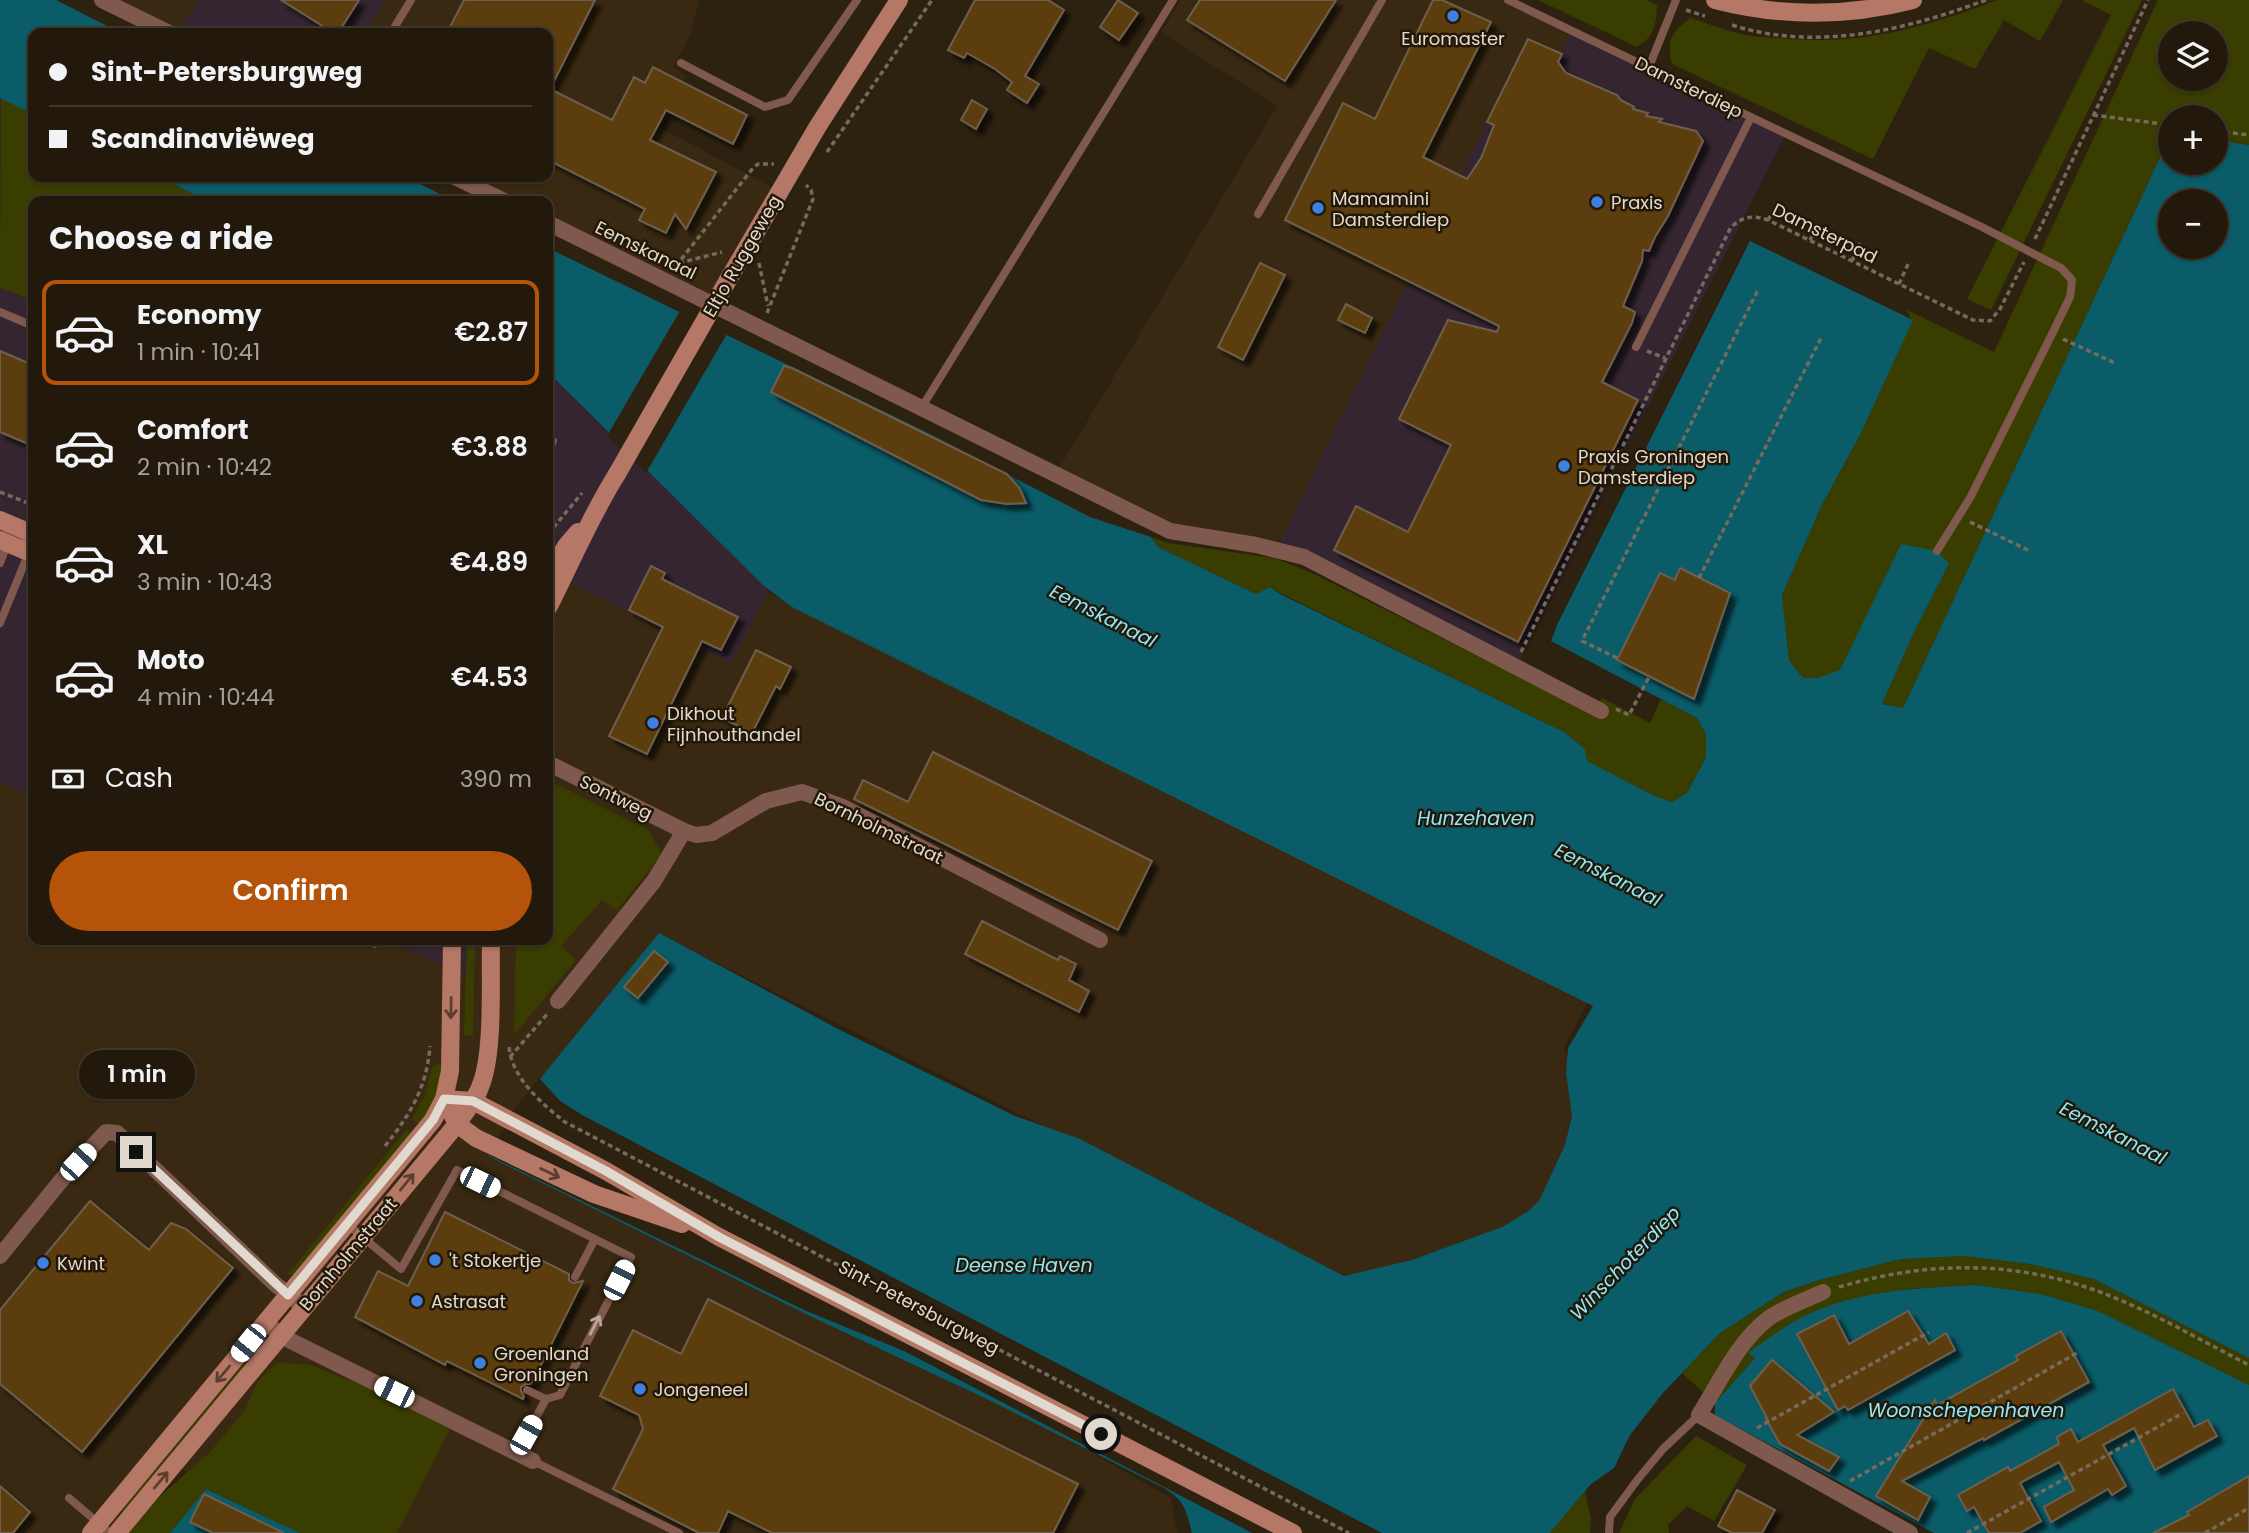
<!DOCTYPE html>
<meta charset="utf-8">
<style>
:root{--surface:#22190c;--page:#2e261a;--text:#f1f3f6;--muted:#a2a09d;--line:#3f382d;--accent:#b45309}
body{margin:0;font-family:Poppins,sans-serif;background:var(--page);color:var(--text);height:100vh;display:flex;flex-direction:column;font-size:26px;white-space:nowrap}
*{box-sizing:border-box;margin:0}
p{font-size:23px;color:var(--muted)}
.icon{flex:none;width:38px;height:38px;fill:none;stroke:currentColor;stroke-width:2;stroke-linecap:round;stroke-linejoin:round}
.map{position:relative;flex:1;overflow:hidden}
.sheet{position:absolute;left:28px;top:196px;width:525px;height:749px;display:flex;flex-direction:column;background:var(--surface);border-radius:14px;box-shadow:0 2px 5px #0004,0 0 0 2px var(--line)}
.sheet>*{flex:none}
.top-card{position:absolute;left:28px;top:28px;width:525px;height:154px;border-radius:14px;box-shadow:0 2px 5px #0004,0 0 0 2px var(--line);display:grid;align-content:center;height:154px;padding:0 21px;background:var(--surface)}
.buttons{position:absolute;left:2158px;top:21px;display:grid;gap:14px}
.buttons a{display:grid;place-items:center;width:70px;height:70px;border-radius:50%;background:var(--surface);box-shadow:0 2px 5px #0004,0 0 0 2px var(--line);font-size:35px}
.end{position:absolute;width:32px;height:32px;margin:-16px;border:9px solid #e1d9ce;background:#111;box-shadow:0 0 0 4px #111}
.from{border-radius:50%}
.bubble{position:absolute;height:49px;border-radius:24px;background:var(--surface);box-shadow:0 2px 5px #0004,0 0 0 2px var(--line);font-size:23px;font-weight:600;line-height:49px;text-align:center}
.car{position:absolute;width:21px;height:42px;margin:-21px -10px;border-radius:9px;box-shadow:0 0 5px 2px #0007;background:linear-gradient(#fff 24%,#345 0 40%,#fff 0 76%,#345 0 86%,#fff 0)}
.top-card b{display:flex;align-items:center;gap:24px;height:66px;font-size:26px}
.top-card b+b{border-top:2px solid var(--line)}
.top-card i{width:18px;height:18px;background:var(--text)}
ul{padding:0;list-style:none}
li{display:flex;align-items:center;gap:21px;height:105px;margin:0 14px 10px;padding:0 7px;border:4px solid transparent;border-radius:14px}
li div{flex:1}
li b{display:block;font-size:26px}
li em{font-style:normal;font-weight:600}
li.active{border-color:var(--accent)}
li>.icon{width:63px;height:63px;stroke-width:1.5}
h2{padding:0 21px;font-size:32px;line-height:84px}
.pay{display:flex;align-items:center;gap:18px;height:77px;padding:0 21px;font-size:26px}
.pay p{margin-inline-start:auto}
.action{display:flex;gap:14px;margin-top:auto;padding:14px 21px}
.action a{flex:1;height:80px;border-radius:42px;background:var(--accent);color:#fff;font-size:28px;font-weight:600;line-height:80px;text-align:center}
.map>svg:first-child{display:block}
.commercial{fill:#342531}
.built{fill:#392912}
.green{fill:#3a3d00;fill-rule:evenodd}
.water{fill:#0a5c69;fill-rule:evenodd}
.pier{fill:#2d2110}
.building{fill:#5b3e0f;stroke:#6e5f4d;stroke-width:2;filter:url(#shadow)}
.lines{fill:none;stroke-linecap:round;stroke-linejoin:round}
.path{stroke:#756b5c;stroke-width:3.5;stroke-dasharray:5 3.5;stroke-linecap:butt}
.lane{stroke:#80594e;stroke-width:8}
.street{stroke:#80594e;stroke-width:16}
.secondary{stroke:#b57766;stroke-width:18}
.secondary-bridge{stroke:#b57766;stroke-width:18}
.oneway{stroke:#5d3e2d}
.oneway2{stroke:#baa69b}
.route{stroke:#e1d9ce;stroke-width:9}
.shop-dot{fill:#3f7fe0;stroke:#231807;stroke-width:2.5}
.labels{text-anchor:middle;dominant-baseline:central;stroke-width:5;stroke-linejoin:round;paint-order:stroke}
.poi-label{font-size:18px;fill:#e1d9ce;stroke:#231807;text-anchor:start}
.street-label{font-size:18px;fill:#e1d9ce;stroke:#231807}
.water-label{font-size:19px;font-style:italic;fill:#8ee9fb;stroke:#231807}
</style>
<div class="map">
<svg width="2249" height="1533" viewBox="0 0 2249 1533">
<defs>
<filter id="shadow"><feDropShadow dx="6" dy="6" stdDeviation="2" flood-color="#0009"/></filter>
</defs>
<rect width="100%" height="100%" fill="#2d2110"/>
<g class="commercial">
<polygon points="199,0 386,0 365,33 178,33"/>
<polygon points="1571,33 1785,136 1516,666 1277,547 1487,121 1521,136"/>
<polygon points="0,98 33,114 33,177 158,177 207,201 33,201 33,795 0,782"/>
<polygon points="548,371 655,424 768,592 731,664 560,578 548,600"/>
<polygon points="382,940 473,940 473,977"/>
</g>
<g class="built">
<polygon points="108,0 199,0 178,33"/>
<polygon points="386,0 699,0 690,34 674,67 686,76 661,128 779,191 714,305 548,222 548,201 507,201 458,177 548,177 548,33 365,33"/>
<polygon points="1181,0 1503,0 1571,33 1521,136 1487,121 1277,547 1153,524 1056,473 1277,106 1161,32"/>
<polygon points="560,578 731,663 768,592 1588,1001 1564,1048 1586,1106 1537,1208 1504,1230 1383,1269 1343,1275 664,937 507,1117 1171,1498 1177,1533 308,1533 170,1463 112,1533 0,1533 0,782 33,795 33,940 382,940 473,977 473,940 548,940 548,600"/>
</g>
<g class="green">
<path d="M1538 0H1646L1657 5C1656 25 1655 36 1637 47Z"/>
<path d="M1997 0H2063L2040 41 2004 20 1975 69 1929 48 1873 159 1672 64C1666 40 1671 33 1690 18 1707 23 1724 30 1741 34 1753 37 1766 37 1778 38 1860 46 1921 29 1997 0Z"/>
<polygon points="2081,0 2142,0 1991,310 1967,299 2111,15"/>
<path d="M2158 0H2249V145L2216 140V117H2170V136L1903 708 1882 704 1915 630 1949 564 1901 544 1840 671 1818 678H1803L1789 660 1782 595 1821 507 1861 433 1912 321 1907 310 1994 352ZM2170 33H2216V79H2170Z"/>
<polygon points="1,98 33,114 33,177 159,177 198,196 196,201 33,201 33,300 0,288"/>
<polygon points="1151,537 1168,543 1274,558 1312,573 1591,713 1602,698 1650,723 1661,699 1697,718 1706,735 1706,757 1687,793 1672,802 1655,796 1586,761 1585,749 1564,732 1282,594 1270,587 1256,594 1158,547"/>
<polygon points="548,783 554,783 648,830 662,854 617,910 602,900 561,946 576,960 514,1035 516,940 548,940"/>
<polygon points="467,940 475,940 473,1036 464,1035"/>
<polygon points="443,1062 442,1085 421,1126 412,1119 425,1095 432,1067"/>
<polygon points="407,1129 414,1135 295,1274 287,1275"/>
<polygon points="1964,1256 2030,1264 2094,1279 2249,1358 2249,1385 2098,1311 2041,1294 1976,1285 1908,1289 1748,1353 1755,1358 1715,1403 1682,1373 1720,1333 1784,1292 1819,1280 1901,1259"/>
<polygon points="249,1357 253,1359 126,1511 116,1512 245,1359"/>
<polygon points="277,1363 307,1364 365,1386 450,1429 397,1533 300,1533 206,1489 170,1533 128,1533 157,1499 210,1452 245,1410 258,1381"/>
<polygon points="1696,1436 1747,1465 1714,1521 1687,1506 1668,1525 1669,1533 1619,1533 1635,1499"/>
<polygon points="1585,1491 1591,1519 1590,1533 1550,1533"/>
</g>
<g class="water">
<polygon points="0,0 56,0 121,33 33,33 33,114 0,98"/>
<path d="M2170 136V163H2216V140L2249 145V1358L2094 1279 2030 1264 1964 1256 1901 1259 1819 1280 1784 1292 1720 1333 1663 1393 1630 1435 1614 1468 1590 1485 1550 1533H1192C1186 1510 1185 1501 1164 1488L989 1400 810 1316 488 1156 540 1082 539 1080 659 933 840 1030 1015 1116 1080 1139 1344 1276 1412 1260 1502 1227 1527 1212 1539 1201 1565 1145 1572 1116 1566 1073 1568 1048 1593 1006 792 607 764 586 548 372V248L928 433 1090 517 1151 537 1158 547 1256 594 1270 587 1282 595 1564 732 1585 749 1587 761 1655 796 1672 802 1687 793 1706 757V735L1697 718 1551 641 1558 623 1750 241 1913 320 1861 433 1821 507 1782 595 1789 660 1803 678H1818L1840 670 1901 544 1937 551 1949 564 1915 630 1882 704 1903 708ZM2170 201H2216V247H2170Z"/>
<polygon points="159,177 406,177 454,201 208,201"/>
<path d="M1976 1285 2041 1294 2098 1311 2249 1385V1533H1934L1715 1415V1403L1755 1358 1748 1353C1767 1340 1786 1324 1807 1315 1859 1290 1919 1288 1976 1285Z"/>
<polygon points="206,1489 300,1533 170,1533"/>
</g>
<g class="pier">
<polygon points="681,309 728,332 646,473 607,436"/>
<polygon points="539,1078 560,1101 584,1116 1382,1533 1252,1533 904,1351 804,1310 486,1154"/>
</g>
<g class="building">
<polygon points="281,0 359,0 338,33 334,33"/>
<polygon points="464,0 595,0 550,89 612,120 634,77 645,83 653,67 747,115 733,144 666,110 650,140 716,172 686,229 675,214 666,233 639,220 645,209 548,160 548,33 447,33"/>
<polygon points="975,0 1048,0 1064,10 1025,76 1039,84 1027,103 1007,90 1012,82 995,69 967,53 964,58 948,50"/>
<polygon points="1118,0 1138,13 1119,40 1100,27"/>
<polygon points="1200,0 1336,0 1285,81 1187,20"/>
<polygon points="1433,0 1442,0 1491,22 1423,157 1467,179 1481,158 1494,125 1487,122 1528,39 1562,54 1558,62 1566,73 1617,95 1621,100 1634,107 1633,109 1648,113 1646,116 1662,119 1659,122 1696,131 1703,141 1668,216 1655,237 1649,251 1643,250 1642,261 1623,306 1635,312 1632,323 1602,382 1638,400 1518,642 1334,550 1356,506 1408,532 1451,445 1399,419 1448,320 1497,332 1499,326 1285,220 1343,103 1375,119"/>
<polygon points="972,100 987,109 976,129 961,120"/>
<polygon points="1260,263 1285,275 1243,360 1218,347"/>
<polygon points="1346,304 1372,318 1365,333 1338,320"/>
<polygon points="0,351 33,365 33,446 0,432"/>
<polygon points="784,366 792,368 1007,474 1020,489 1026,503 1007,504 981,500 771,392"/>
<polygon points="651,566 665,573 662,579 738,617 721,650 702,641 647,754 609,736 663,627 629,610"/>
<polygon points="1680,568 1730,593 1694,699 1617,660 1660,573 1675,580"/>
<polygon points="756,650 791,667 780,689 776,686 752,733 722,718"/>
<polygon points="933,752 1152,861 1118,930 854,799 863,780 908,802"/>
<polygon points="982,921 1058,960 1060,956 1076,964 1069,980 1089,991 1079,1012 965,954"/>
<polygon points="654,951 668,962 638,998 624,987"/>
<polygon points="90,1201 149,1250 171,1223 186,1229 233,1268 82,1452 0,1384 0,1310"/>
<polygon points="445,1212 569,1274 569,1280 573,1283 583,1281 533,1381 530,1384 526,1384 521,1387 521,1391 524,1396 523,1399 447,1361 445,1365 355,1317 378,1271 408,1286"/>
<polygon points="708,1299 1078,1484 1053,1533 772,1533 728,1511 718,1533 699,1533 613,1489 643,1429 639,1415 600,1396 633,1330 681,1354"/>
<polygon points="1908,1311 1929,1344 1946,1333 1955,1350 1848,1410 1845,1406 1838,1410 1797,1334 1834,1315 1849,1344"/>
<polygon points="2061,1331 2089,1382 1984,1440 1983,1438 1902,1481 1930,1497 1918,1520 1876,1496 1935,1400 1937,1405 2018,1360 2016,1356"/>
<polygon points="1772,1360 1834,1412 1797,1435 1839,1457 1829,1471 1780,1444 1766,1419 1768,1420 1750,1386"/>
<polygon points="2173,1389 2194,1427 2208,1420 2217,1436 2155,1470 2134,1428 2103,1445 2126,1486 2112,1495 2108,1489 2051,1522 2044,1507 2074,1490 2059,1462 2020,1483 2041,1521 2020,1533 1989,1533 1974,1507 1967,1511 1958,1495 2008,1467 2010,1471 2059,1444 2057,1437 2071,1429 2078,1442"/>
<polygon points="2249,1476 2249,1533 2153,1533 2189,1515 2187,1512"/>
<polygon points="0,1486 30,1512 13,1533 0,1533"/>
<polygon points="1737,1490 1775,1510 1762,1533 1732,1533 1718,1526"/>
<polygon points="204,1494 284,1533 213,1533 190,1522"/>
</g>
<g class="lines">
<g class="path">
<polyline points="1686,10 1705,16"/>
<path d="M1732 25C1816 52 1906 30 1986 0"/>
<polyline points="2093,115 2170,125"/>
<polyline points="2216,131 2249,135"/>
<polyline points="827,152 932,0"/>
<polyline points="1768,220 1778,203"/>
<polyline points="2035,239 2148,0"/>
<polyline points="1810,240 1819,224"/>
<polyline points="1852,261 1860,243"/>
<polyline points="679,263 722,252"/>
<polyline points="759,263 768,306"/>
<polyline points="676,266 753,168 758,164 774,164"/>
<polyline points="1899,284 1908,264"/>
<polyline points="767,313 813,199 811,190 806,185"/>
<polyline points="2063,339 2115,363"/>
<polyline points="1647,351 1665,358"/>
<polyline points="0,492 33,505"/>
<polyline points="1970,522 2028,550"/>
<polyline points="548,534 582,493"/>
<polyline points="1699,578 1822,336"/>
<polyline points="548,638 555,624"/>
<path d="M1521 652 1731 227C1744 216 1752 215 1768 220L1973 320 1990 321 2000 309 2024 262"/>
<polyline points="1617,658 1582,641 1758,290"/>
<polyline points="1616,709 1629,715 1649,677"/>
<path d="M509 1047C512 1078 542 1104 565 1122L1349 1533"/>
<polyline points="510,1057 548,1013"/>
<path d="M385 1146C410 1115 427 1087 430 1046"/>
<path d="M1839 1287C1927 1261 2014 1260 2100 1292 2151 1311 2200 1340 2249 1365"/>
<polyline points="1757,1428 1929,1332"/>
<polyline points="1850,1481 2077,1353"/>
<polyline points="1967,1533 2183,1413"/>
<polyline points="2205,1533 2249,1508"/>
</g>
<g class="lane">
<polyline points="1508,0 1751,117 1636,347"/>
<polyline points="391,33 411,0"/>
<polyline points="681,63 765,107 788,100 857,0"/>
<polyline points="1649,67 1676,0"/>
<polyline points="1751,117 1982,227 2061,268 2072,280 2070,297 2052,334 1970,498 1937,551"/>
<polyline points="1258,214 1382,0"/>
<polyline points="0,312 33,326"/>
<polyline points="922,407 1173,0"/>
<polyline points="548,454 553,441"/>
<polyline points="0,563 8,542"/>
<polyline points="0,623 29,552 24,531"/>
<polyline points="364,940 375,944"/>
<polyline points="347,1224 401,1269 457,1170 631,1257 560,1395 546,1399 527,1390"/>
<polyline points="575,1277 595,1239"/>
<polyline points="517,1452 546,1399"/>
<polyline points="533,1461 679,1533"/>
<polyline points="69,1498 110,1533"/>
<polyline points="1609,1533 1610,1517 1638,1479 1663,1449 1699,1415"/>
</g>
<g class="street">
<polyline points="102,0 169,33"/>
<polyline points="455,177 504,201"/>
<polyline points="548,223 1170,531 1256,545 1304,557 1601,711"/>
<polyline points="548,763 684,831 696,835 712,833 766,801 802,792 843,807 1100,940"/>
<polyline points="558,1001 654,881 684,831"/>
<polyline points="0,1256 64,1177 106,1132 117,1133 275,1284 304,1307"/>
<path d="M1823 1292C1805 1300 1785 1307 1769 1318 1739 1340 1719 1383 1699 1415L1910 1533"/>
<polyline points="265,1323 289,1340 533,1461"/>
</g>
<g class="secondary">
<path d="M1715 0C1781 17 1847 17 1913 0"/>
<polyline points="728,280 818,126 899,0"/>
<polyline points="0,520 33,534"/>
<polyline points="0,540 33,554"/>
<polyline points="548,577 566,546 578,532"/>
<path d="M548 608C571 563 590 517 617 474"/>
<polyline points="444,1099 473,1101 606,1171 719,1237 1293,1533"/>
<polyline points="452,1114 457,1124 476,1138 594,1194 682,1224"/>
<polyline points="91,1533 433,1120 444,1099 450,1071 452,940"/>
<path d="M117 1533 457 1124C466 1111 477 1098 482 1082 494 1047 490 979 491 940"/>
</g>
<polyline class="secondary-bridge" points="617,474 728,280"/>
</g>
<defs><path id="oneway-shaft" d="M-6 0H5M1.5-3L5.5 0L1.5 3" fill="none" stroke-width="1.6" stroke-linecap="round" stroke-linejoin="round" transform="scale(1.75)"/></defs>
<g class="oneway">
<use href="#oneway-shaft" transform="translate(451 1008) rotate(91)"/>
<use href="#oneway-shaft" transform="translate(550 1173) rotate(26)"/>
<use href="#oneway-shaft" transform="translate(407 1182) rotate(-51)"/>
<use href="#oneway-shaft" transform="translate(223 1374) rotate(130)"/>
<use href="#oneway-shaft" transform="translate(161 1480) rotate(-50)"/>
</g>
<use class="oneway2" href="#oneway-shaft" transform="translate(595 1325) rotate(-63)"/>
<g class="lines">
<polyline class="route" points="136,1152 288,1295 433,1120 444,1099 473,1101 606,1171 719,1237 1101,1434"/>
</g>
<g class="shop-dot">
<circle cx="1453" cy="16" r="7"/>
<circle cx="1597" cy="202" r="7"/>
<circle cx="1318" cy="208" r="7"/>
<circle cx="1564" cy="466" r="7"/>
<circle cx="653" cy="723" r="7"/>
<circle cx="435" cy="1260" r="7"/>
<circle cx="43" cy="1263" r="7"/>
<circle cx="417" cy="1301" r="7"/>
<circle cx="480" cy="1363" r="7"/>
<circle cx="640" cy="1389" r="7"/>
</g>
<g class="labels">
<g class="poi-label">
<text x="1453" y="38" text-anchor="middle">Euromaster</text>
<text x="1332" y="198">Mamamini<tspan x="1332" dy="21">Damsterdiep</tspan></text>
<text x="1611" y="202">Praxis</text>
<text x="1578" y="456">Praxis Groningen<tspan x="1578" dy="21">Damsterdiep</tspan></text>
<text x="667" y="713">Dikhout<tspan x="667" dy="21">Fijnhouthandel</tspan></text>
<text x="449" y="1260">'t Stokertje</text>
<text x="57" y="1263">Kwint</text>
<text x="431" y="1301">Astrasat</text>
<text x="494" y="1353">Groenland<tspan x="494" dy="21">Groningen</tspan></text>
<text x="654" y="1389">Jongeneel</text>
</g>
<g class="street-label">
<text transform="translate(1689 87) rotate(26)">Damsterdiep</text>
<text transform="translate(1825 233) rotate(26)">Damsterpad</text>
<text transform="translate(646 250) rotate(26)">Eemskanaal</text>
<text transform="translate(742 256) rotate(-60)">Eltjo Ruggeweg</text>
<text transform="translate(616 797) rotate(26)">Sontweg</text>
<text transform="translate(879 828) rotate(26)">Bornholmstraat</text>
<text transform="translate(348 1254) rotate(-50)">Bornholmstraat</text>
<text transform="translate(919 1307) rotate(28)">Sint-Petersburgweg</text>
</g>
<g class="water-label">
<text transform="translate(1103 616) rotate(27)">Eemskanaal</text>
<text x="1476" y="818">Hunzehaven</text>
<text transform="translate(1608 875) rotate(27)">Eemskanaal</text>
<text transform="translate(2113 1133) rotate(27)">Eemskanaal</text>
<text transform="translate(1625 1263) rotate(-46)">Winschoterdiep</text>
<text x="1024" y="1265">Deense Haven</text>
<text x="1966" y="1410">Woonschepenhaven</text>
</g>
</g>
</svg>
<div class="buttons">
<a><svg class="icon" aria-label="layers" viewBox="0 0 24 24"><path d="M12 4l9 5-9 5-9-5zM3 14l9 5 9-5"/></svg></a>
<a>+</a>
<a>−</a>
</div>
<i class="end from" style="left:1101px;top:1434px"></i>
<i class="end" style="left:136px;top:1152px"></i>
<div class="bubble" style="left:79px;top:1050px;width:116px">1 min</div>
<i class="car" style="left:78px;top:1162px;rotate:43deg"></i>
<i class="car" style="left:480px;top:1182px;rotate:116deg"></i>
<i class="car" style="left:619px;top:1280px;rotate:27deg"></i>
<i class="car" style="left:248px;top:1343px;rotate:219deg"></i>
<i class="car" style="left:394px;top:1392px;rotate:296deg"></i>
<i class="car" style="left:526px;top:1435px;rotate:29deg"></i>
<div class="top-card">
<b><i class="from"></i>Sint-Petersburgweg</b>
<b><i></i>Scandinaviëweg</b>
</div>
<section class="sheet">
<h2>Choose a ride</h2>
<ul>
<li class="active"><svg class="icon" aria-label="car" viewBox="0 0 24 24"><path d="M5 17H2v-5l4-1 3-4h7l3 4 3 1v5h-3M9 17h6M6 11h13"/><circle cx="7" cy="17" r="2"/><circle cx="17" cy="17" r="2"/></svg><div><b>Economy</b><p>1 min · 10:41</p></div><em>€2.87</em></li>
<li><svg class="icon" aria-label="car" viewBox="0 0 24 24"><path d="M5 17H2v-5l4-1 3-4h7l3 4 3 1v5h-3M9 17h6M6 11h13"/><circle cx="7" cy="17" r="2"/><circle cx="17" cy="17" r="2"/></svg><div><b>Comfort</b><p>2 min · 10:42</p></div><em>€3.88</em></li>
<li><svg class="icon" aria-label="car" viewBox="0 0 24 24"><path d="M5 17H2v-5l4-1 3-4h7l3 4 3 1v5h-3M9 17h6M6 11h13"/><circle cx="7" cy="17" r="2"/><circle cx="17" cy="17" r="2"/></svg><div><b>XL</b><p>3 min · 10:43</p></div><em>€4.89</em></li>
<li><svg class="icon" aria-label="car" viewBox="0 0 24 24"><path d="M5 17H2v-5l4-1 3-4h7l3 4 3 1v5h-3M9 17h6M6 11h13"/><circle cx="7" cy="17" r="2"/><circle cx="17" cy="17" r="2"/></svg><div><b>Moto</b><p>4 min · 10:44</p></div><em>€4.53</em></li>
</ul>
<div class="pay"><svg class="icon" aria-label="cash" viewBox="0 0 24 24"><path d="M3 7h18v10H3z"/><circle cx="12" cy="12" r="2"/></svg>Cash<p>390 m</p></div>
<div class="action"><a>Confirm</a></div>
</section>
</div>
